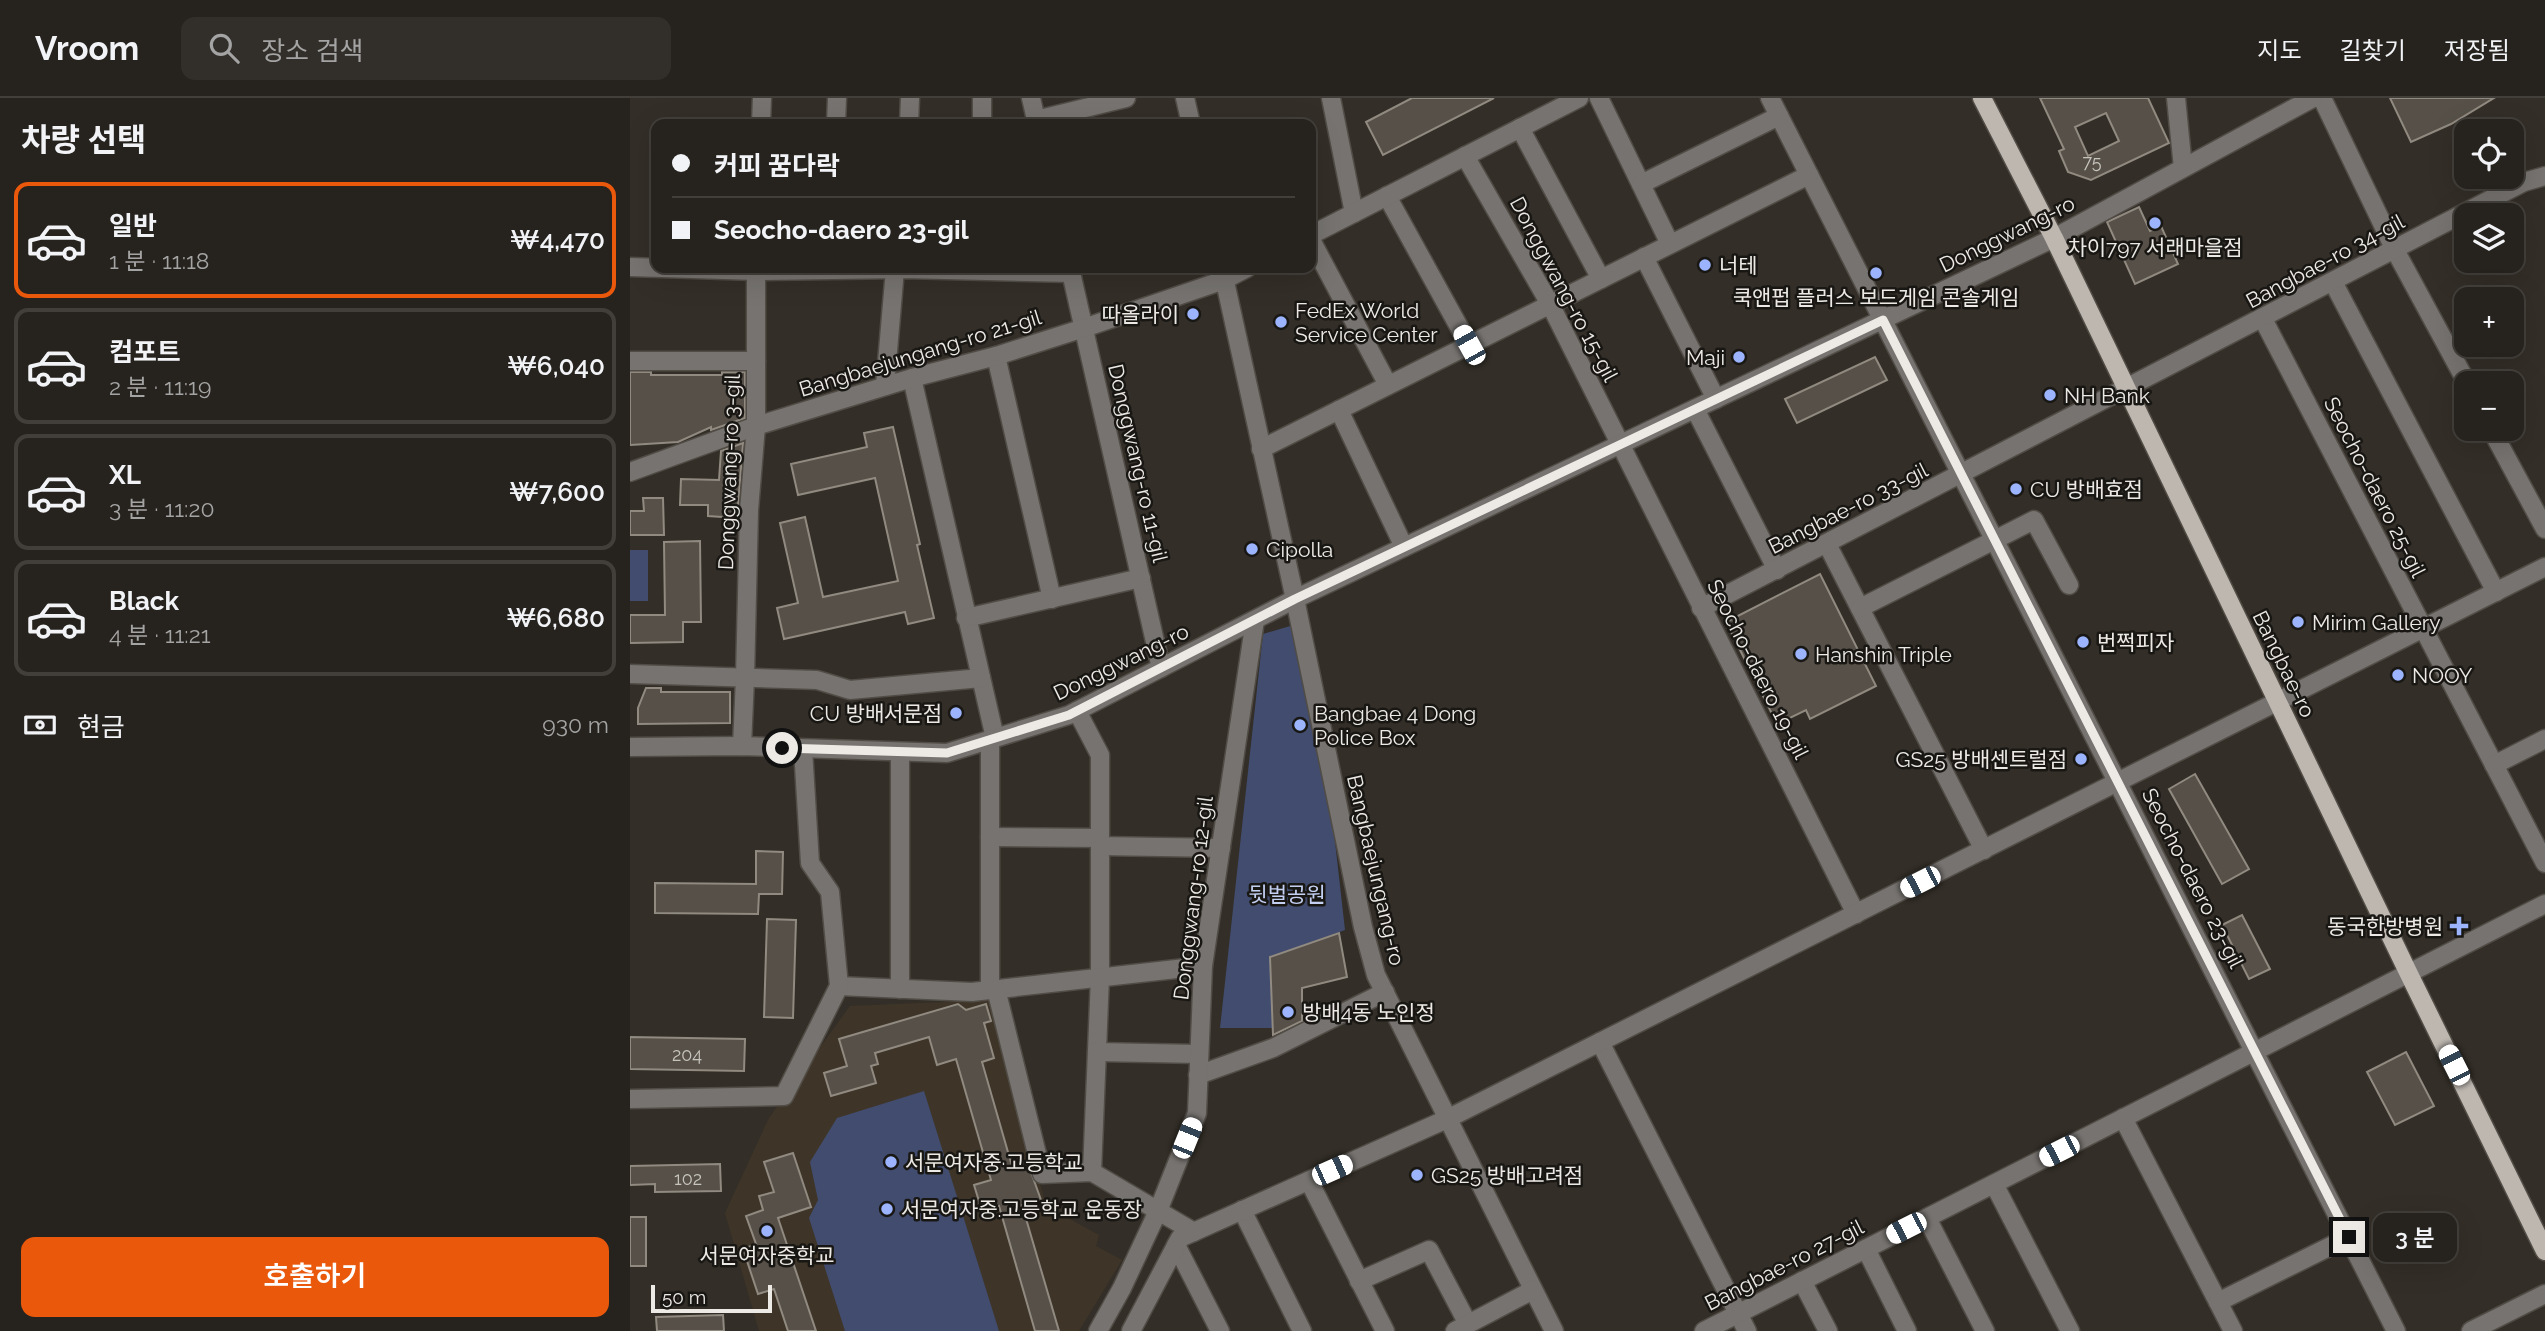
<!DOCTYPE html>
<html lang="ko">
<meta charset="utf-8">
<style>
:root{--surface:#26221d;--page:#322f2a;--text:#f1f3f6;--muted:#a4a4a4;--line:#423f3b;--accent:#ea580c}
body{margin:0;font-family:Raleway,"Noto Sans KR",sans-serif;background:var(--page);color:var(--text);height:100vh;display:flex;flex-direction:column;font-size:26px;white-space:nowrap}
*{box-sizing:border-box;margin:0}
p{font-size:23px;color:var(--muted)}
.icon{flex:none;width:38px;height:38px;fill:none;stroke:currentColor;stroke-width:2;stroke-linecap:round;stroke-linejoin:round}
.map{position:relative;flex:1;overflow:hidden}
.drawer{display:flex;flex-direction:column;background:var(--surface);width:630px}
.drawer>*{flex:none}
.top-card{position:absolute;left:21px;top:21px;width:665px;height:154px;border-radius:14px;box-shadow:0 7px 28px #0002,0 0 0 2px var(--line);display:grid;align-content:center;height:154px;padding:0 21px;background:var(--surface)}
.tools{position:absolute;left:1824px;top:21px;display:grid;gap:14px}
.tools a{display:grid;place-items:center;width:70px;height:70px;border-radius:14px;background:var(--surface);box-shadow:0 7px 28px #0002,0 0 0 2px var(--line);font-size:35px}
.scale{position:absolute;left:21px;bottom:18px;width:121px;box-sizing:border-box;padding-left:7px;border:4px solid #edeae5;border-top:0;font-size:19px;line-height:24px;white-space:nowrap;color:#edeae5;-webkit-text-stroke:5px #191714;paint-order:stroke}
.end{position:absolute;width:32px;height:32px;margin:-16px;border:9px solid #edeae5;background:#111;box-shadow:0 0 0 4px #111}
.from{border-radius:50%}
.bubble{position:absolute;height:49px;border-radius:14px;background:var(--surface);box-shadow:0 7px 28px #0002,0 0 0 2px var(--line);font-size:23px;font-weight:600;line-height:49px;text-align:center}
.car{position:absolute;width:21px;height:42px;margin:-21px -10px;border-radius:9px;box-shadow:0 0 5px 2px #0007;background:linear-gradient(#fff 24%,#345 0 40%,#fff 0 76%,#345 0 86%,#fff 0)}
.top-card b{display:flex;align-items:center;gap:24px;height:66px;font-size:26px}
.top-card b+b{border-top:2px solid var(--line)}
.top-card i{width:18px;height:18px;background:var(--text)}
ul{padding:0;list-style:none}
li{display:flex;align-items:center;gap:21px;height:116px;margin:0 14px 10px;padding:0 7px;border:4px solid var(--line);border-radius:14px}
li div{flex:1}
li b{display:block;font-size:26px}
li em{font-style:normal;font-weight:600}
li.active{border-color:var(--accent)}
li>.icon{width:63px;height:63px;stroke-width:1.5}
h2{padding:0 21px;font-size:32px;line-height:84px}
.pay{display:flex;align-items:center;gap:18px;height:77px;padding:0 21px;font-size:26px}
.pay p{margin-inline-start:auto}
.action{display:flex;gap:14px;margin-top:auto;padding:14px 21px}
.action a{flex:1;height:80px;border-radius:14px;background:var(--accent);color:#fff;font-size:28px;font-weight:600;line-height:80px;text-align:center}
header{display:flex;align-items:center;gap:42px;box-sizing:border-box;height:98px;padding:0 35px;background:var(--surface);border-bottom:2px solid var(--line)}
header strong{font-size:33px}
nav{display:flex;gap:38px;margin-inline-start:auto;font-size:24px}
.search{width:490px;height:63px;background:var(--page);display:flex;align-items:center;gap:18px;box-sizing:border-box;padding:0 24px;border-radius:14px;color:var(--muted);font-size:26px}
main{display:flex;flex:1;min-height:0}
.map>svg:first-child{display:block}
.built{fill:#3e3528}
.green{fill:#414c6e}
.building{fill:#565048;stroke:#908a81;stroke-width:2;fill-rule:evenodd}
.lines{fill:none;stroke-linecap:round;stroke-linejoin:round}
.minor-casing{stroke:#514c45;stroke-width:21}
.major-casing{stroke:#514c45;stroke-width:21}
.minor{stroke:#767370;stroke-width:18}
.major{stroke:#bdb7b0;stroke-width:18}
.route{stroke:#edeae5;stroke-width:9}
.poi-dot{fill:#9cb4fd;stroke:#191714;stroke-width:2.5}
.labels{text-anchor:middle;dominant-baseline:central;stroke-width:5;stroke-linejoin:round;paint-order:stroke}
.number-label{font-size:18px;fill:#c7c4be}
.street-label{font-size:21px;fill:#edeae5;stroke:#191714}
.poi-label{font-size:21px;fill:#edeae5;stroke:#191714;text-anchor:start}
.park-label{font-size:21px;fill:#c4d0f2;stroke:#191714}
</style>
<header>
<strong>Vroom</strong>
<div class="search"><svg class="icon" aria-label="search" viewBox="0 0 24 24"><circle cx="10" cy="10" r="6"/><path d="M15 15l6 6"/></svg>장소 검색</div>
<nav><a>지도</a><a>길찾기</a><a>저장됨</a></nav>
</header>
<main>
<section class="drawer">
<h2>차량 선택</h2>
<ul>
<li class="active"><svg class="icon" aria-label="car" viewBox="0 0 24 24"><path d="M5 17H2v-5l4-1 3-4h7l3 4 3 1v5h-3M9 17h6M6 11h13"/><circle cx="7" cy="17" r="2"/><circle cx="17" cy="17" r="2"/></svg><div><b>일반</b><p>1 분 · 11:18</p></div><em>₩4,470</em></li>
<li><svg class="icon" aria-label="car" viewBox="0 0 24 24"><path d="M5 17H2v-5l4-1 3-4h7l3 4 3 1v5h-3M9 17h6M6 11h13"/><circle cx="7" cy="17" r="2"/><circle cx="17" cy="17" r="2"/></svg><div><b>컴포트</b><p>2 분 · 11:19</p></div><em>₩6,040</em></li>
<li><svg class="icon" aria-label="car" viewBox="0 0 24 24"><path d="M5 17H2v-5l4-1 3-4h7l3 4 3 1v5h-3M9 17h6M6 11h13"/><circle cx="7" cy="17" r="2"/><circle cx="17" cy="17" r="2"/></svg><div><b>XL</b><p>3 분 · 11:20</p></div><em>₩7,600</em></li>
<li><svg class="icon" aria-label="car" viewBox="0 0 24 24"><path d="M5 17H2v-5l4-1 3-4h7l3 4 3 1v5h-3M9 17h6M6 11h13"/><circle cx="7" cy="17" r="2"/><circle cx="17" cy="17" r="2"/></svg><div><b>Black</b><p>4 분 · 11:21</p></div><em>₩6,680</em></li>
</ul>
<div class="pay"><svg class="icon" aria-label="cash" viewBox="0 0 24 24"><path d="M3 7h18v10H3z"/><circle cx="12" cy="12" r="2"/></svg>현금<p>930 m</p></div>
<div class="action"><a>호출하기</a></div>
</section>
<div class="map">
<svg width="1915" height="1233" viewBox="0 0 1915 1233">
<rect width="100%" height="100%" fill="#332e27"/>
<polygon class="built" points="360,902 416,1108 469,1137 466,1148 492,1162 449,1233 129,1233 95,1115 139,1020 220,908"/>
<g class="green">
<rect x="0" y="452" width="18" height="51"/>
<polygon points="670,525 694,646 715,832 640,859 643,930 590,930 633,536"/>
<polygon points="294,993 369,1233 215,1233 179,1120 188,1102 180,1064 207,1020"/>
</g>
<g class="building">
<polygon points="782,0 864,0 753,57 736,24"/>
<path d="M1410 0H1518L1539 45 1461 82 1438 74 1429 53 1434 51ZM1476 15 1489 43 1458 58 1445 29Z"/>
<polygon points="1760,0 1864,0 1821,26 1781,44"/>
<polygon points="1509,109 1520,133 1531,128 1548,166 1505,186 1477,124"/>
<polygon points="1245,259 1257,282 1167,325 1155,301"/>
<polygon points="0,274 21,274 21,277 92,277 92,274 115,274 115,320 81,332 81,329 48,344 0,347"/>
<polygon points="263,329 290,446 287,447 304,520 278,526 275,514 154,541 147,510 168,505 150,425 175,419 193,499 268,483 245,380 168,397 161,366 237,349 234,335"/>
<polygon points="113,345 107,420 78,418 78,407 50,407 51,381 89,382 91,353"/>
<polygon points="13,400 33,400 34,437 0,437 0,413 14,413"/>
<polygon points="70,443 71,524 53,524 53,544 0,545 0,517 35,517 34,444"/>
<polygon points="1190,476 1246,588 1180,621 1176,612 1147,626 1096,524"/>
<polygon points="16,590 31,590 31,594 100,594 100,625 8,626 8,610"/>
<polygon points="1565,676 1619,771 1592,786 1539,691"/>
<polygon points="126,753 153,754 152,796 129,796 128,816 25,815 25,785 126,786"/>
<polygon points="1612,817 1640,871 1619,881 1592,827"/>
<polygon points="137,821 166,822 163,920 134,919"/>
<polygon points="709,835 717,879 672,890 672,923 643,937 640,859"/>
<polygon points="328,906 336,912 356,906 361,923 354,925 364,960 352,964 382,1068 397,1063 411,1102 392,1107 429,1233 405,1233 369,1108 352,1113 344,1087 361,1082 326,961 307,967 299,939 245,955 248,966 241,968 246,985 201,998 194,975 217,968 209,941"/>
<polygon points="0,939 115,941 114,973 0,971"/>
<polygon points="1776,954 1804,1008 1765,1027 1737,974"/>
<polygon points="163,1055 181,1109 148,1120 186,1233 158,1233 144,1191 128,1196 113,1151 126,1146 116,1118 133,1112 129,1098 144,1094 134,1064"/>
<polygon points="90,1066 91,1093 25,1094 25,1086 0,1087 0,1068"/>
<rect x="0" y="1119" width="16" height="49"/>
<polygon points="93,1217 94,1233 27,1233 26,1219"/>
</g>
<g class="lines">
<g class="minor-casing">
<g id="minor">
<polyline points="401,0 407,26"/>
<polyline points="555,0 561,26"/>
<polyline points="701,0 724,115"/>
<polyline points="969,0 1040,146"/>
<polyline points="1140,0 1766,1233"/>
<polyline points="1546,0 1553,70"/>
<polyline points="1692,0 1765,152 1837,285"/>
<polyline points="406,22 496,0"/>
<polyline points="131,26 132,0"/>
<polyline points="206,26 207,0"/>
<polyline points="279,26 280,0"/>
<polyline points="352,26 352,0"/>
<polyline points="890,30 971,181"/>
<polyline points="835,58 920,206 1226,816"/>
<polyline points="1011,86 1149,18"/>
<polyline points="757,98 839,247"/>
<polyline points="681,137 949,0"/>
<polyline points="681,142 758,287"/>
<polyline points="1014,159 1086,301"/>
<polyline points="0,169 126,173 274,171 441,175"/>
<polyline points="440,170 531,570"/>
<polyline points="592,170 665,501 733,829 746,877 924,1233"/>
<polyline points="1703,184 1866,494"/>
<polyline points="1633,221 1915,765"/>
<polyline points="366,258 422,501"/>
<polyline points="0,263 126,263"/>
<polyline points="282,280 365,640"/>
<polyline points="255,288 265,171"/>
<polyline points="1065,311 1147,472"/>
<polyline points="709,312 774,449"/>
<polyline points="1861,331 1915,431"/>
<polyline points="631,351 1179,77"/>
<polyline points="0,374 126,328 282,280 366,258 454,230 594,182 617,170"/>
<polyline points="1197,446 1354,752"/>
<polyline points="1071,510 1894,84 1915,78"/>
<polyline points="1230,510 1404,422 1439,487"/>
<polyline points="336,520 511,480"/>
<polyline points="0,576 187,582 220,592 351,580"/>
<polyline points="447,613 470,657 470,879 462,1074"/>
<polyline points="112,648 115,580 119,412 126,328 126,170"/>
<polyline points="0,649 112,648 317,655 439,617 665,501 1424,140 1683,0"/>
<polyline points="270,655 270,891"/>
<polyline points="1864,667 1915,641"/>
<polyline points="360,739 470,740"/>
<polyline points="470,748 591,750"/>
<polyline points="209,888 342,894 573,868"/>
<polyline points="360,891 360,641"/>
<polyline points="366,891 412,1076 462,1074 564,1134"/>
<polyline points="970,944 1117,1233"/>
<polyline points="467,954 569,956"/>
<polyline points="568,977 643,950 755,894"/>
<polyline points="0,1001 154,998 209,888 200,794 180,765 173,651"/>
<polyline points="1493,1020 1603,1233"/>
<polyline points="679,1083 755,1233"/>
<polyline points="1364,1086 1440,1233"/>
<polyline points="612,1112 672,1233"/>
<polyline points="1297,1120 1355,1233"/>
<polyline points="546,1147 590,1233"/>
<polyline points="1236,1151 1277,1233"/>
<polyline points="729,1183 799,1152 838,1226"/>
<polyline points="1172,1183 1198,1233"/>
<polyline points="1588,1204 1719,1139"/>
<polyline points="468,1233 492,1190 528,1113 567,1015 573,868 625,522"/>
<polyline points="501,1233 550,1140 817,1021 1915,469"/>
<polyline points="825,1233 903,1192"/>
<polyline points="1074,1233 1915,806"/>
<polyline points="1841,1233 1915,1196"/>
</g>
</g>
<g class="major-casing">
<polyline id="major" points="1352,0 1424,140 1778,874 1915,1153"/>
</g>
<use href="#minor" class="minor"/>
<use href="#major" class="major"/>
</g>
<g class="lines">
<polyline class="route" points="152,650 317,655 439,617 665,501 1253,222 1719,1139"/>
</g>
<g class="poi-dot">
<circle cx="1525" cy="125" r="7"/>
<circle cx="1075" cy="167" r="7"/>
<circle cx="1246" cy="175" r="7"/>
<circle cx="563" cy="216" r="7"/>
<circle cx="651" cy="224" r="7"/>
<circle cx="1109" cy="259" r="7"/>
<circle cx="1420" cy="297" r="7"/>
<circle cx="1386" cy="391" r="7"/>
<circle cx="622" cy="451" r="7"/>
<circle cx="1668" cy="524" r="7"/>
<circle cx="1453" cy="544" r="7"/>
<circle cx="1171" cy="556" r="7"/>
<circle cx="1768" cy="577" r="7"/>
<circle cx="326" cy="615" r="7"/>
<circle cx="670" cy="627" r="7"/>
<circle cx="1451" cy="661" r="7"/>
<path d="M1825.5 817.5h7v7h7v7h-7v7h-7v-7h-7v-7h7z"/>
<circle cx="658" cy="914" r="7"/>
<circle cx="261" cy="1064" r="7"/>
<circle cx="787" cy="1077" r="7"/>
<circle cx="257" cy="1111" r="7"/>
<circle cx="137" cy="1133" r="7"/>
</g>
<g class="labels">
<g class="number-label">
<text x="1462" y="63">75</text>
<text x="57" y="956">204</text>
<text x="58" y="1080">102</text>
</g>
<g class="street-label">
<text transform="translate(1377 136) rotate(-26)">Donggwang-ro</text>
<text transform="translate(1695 163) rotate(-28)">Bangbae-ro 34-gil</text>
<text transform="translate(934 191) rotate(62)">Donggwang-ro 15-gil</text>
<text transform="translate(290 255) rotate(-17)">Bangbaejungang-ro 21-gil</text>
<text transform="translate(508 365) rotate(77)">Donggwang-ro 11-gil</text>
<text transform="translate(99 374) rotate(-88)">Donggwang-ro 3-gil</text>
<text transform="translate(1745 389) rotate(63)">Seocho-daero 25-gil</text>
<text transform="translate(1218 410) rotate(-27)">Bangbae-ro 33-gil</text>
<text transform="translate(491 564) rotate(-26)">Donggwang-ro</text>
<text transform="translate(1654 566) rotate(64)">Bangbae-ro</text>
<text transform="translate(1128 571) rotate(63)">Seocho-daero 19-gil</text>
<text transform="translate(746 772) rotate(77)">Bangbaejungang-ro</text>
<text transform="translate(1563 780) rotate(63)">Seocho-daero 23-gil</text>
<text transform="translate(563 800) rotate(-83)">Donggwang-ro 12-gil</text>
<text transform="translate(1154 1167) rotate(-27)">Bangbae-ro 27-gil</text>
</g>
<g class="poi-label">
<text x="1525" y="149" text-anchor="middle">차이797 서래마을점</text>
<text x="1089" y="167">너테</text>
<text x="1246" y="199" text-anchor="middle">쿡앤펍 플러스 보드게임 콘솔게임</text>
<text x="665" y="212">FedEx World<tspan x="665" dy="24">Service Center</tspan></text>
<text x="549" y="216" text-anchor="end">따올라이</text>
<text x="1095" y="259" text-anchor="end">Maji</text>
<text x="1434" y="297">NH Bank</text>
<text x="1400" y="391">CU 방배효점</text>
<text x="636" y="451">Cipolla</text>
<text x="1682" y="524">Mirim Gallery</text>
<text x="1467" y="544">번쩍피자</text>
<text x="1185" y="556">Hanshin Triple</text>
<text x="1782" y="577">NOOY</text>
<text x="312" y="615" text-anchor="end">CU 방배서문점</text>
<text x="684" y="615">Bangbae 4 Dong<tspan x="684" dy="24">Police Box</tspan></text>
<text x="1437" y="661" text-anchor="end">GS25 방배센트럴점</text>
<text x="1813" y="828" text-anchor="end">동국한방병원</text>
<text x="672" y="914">방배4동 노인정</text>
<text x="275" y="1064">서문여자중·고등학교</text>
<text x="801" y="1077">GS25 방배고려점</text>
<text x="271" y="1111">서문여자중.고등학교 운동장</text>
<text x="137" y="1157" text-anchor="middle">서문여자중학교</text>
</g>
<g class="park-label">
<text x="657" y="796">뒷벌공원</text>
</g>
</g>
</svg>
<div class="tools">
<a><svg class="icon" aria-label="locate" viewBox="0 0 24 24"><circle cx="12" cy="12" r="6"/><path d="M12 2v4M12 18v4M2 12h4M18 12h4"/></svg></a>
<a><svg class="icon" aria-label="layers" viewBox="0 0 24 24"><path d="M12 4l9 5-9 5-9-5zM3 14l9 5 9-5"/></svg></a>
<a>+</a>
<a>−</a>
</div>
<div class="scale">50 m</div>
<i class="end from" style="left:152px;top:650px"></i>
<i class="end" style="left:1719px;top:1139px"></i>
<div class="bubble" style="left:1743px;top:1115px;width:84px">3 분</div>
<i class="car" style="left:839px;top:247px;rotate:331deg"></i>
<i class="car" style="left:1290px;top:784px;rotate:243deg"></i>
<i class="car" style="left:1824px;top:967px;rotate:333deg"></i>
<i class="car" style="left:557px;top:1040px;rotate:22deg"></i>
<i class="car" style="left:1429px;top:1053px;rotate:243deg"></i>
<i class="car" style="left:702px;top:1072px;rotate:66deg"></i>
<i class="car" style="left:1276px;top:1130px;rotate:243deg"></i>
<div class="top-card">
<b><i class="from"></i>커피 꿈다락</b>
<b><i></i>Seocho-daero 23-gil</b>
</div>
</div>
</main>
